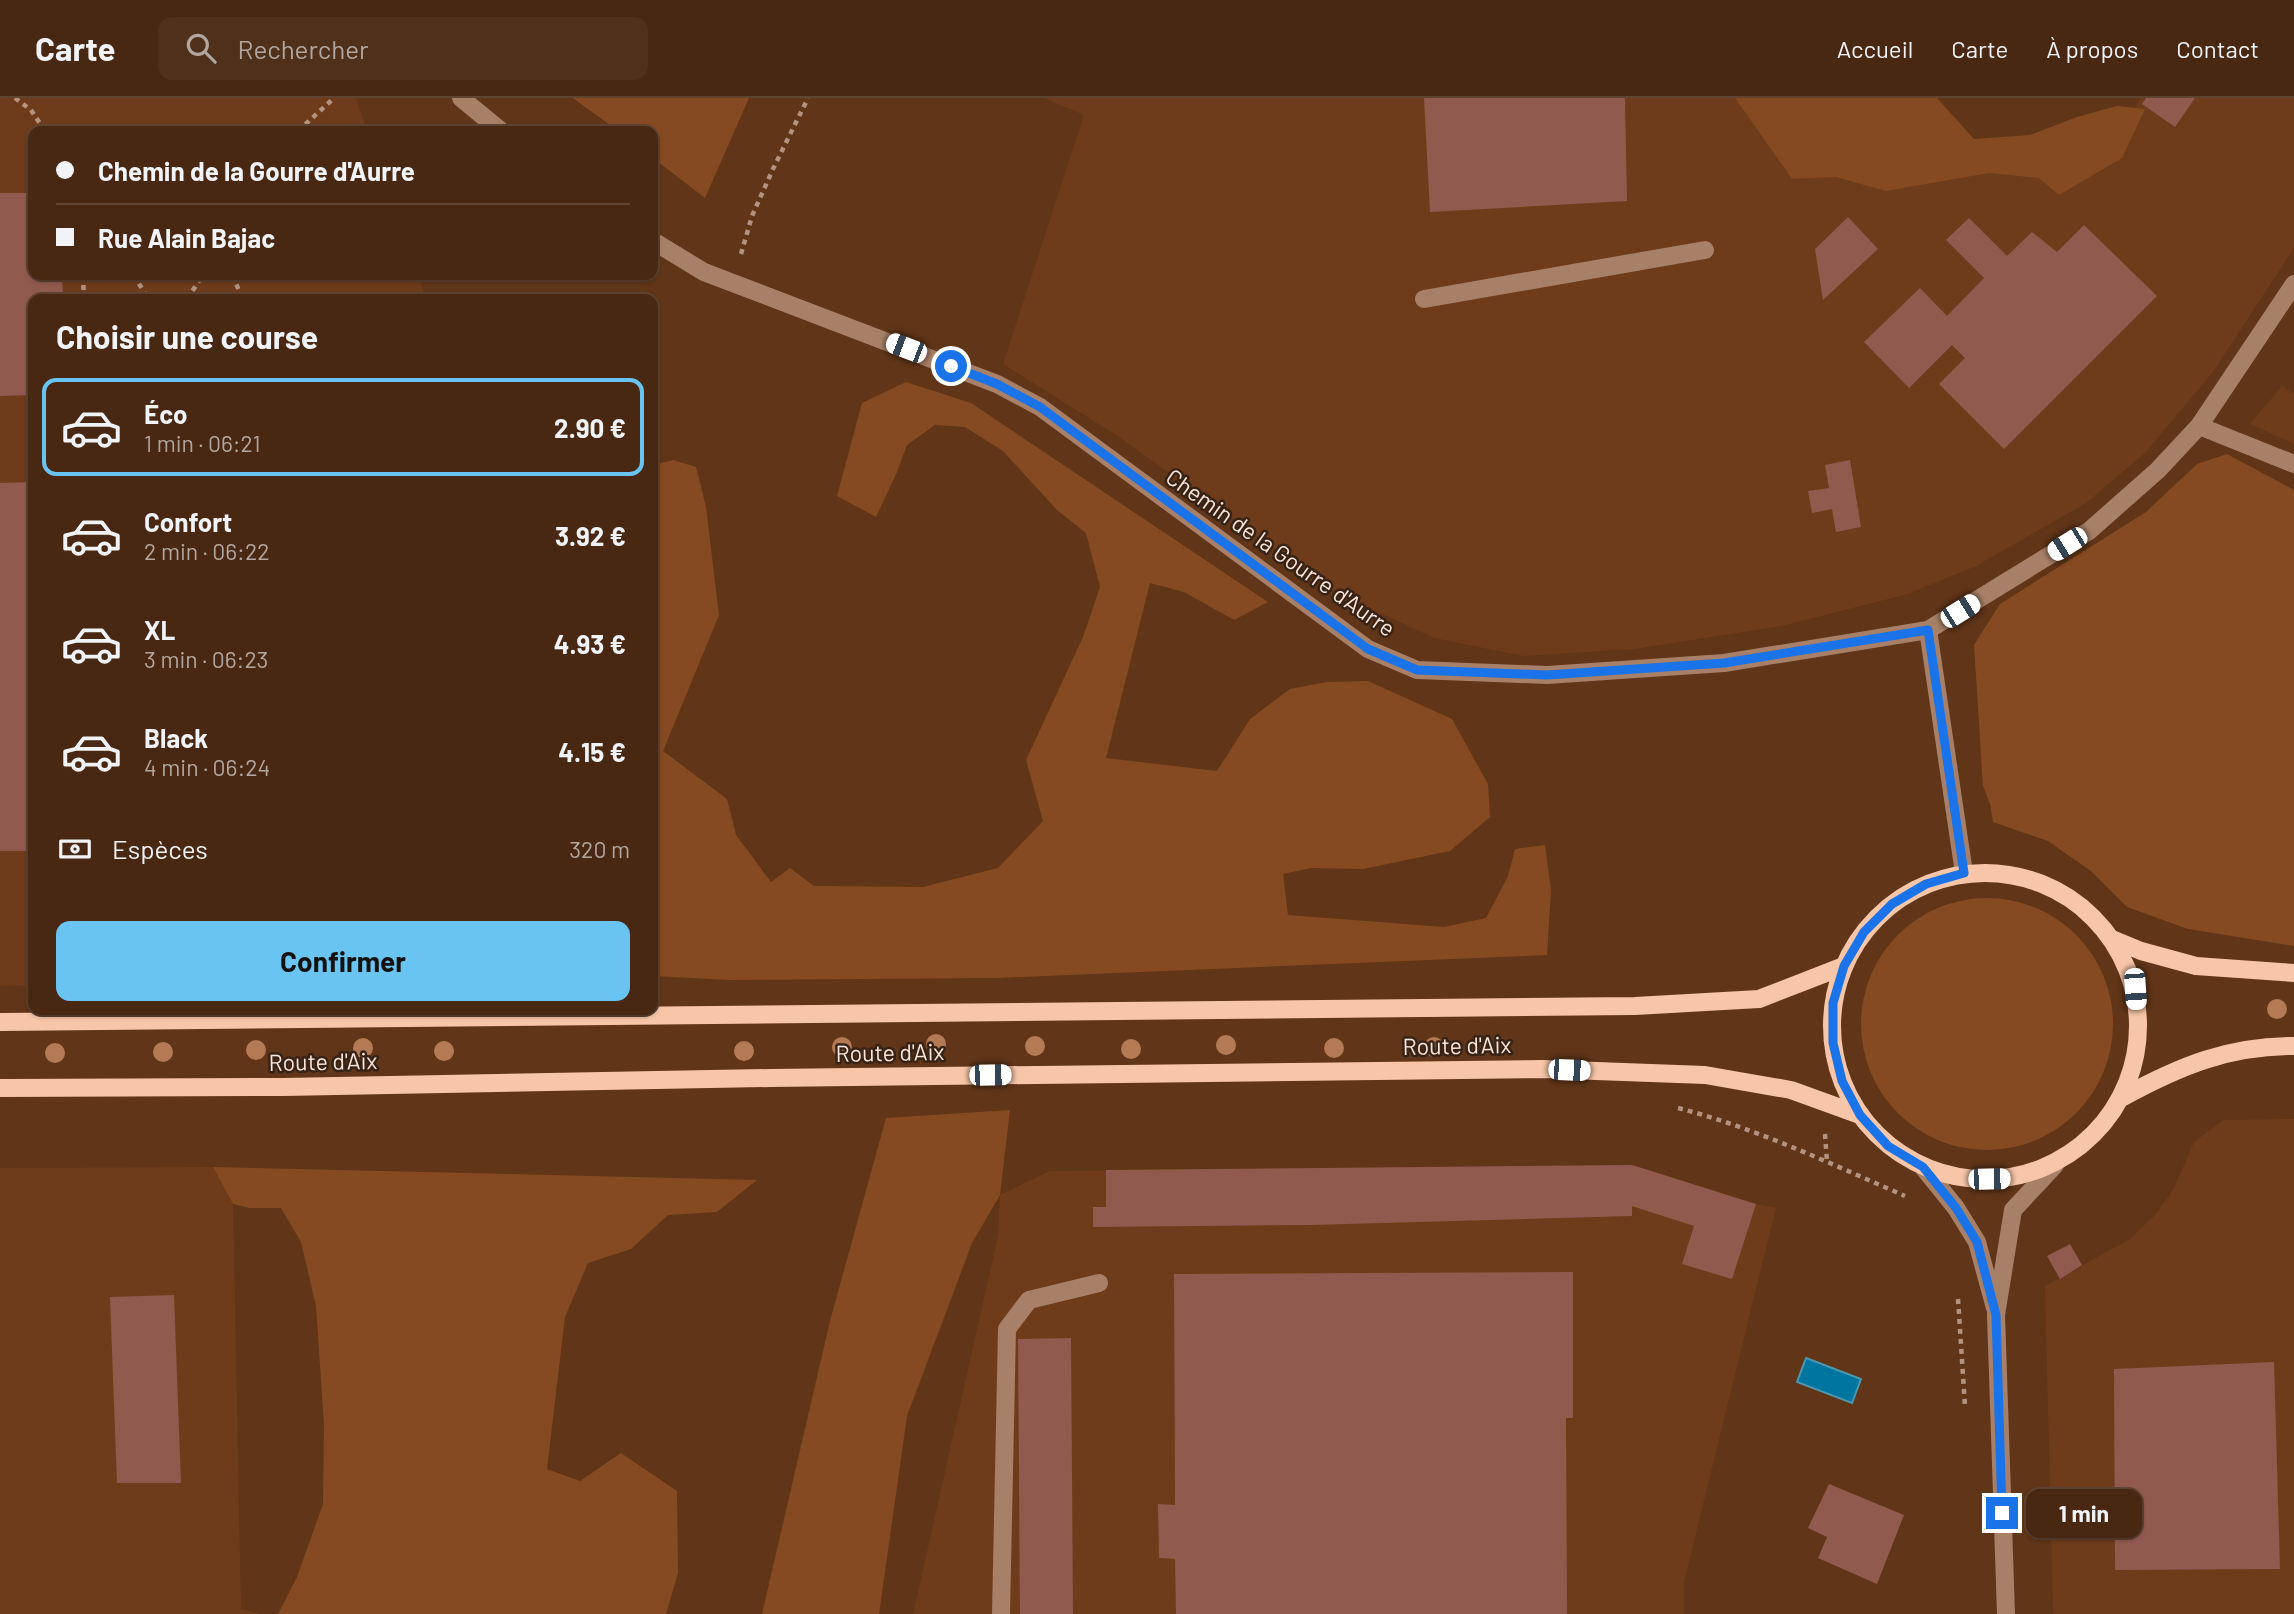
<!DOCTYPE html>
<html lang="fr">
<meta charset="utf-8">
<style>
:root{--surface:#482812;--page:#4f301b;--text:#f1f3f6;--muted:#b1a69f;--line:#604432;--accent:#69c4f1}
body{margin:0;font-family:Barlow,sans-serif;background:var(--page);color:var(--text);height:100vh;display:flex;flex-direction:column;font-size:26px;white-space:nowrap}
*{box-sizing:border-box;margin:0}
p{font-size:23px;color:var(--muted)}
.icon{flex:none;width:38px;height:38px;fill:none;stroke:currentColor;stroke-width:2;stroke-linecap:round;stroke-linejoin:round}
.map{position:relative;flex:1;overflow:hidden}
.panel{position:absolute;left:28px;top:196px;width:630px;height:721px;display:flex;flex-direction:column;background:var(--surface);border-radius:14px;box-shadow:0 2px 5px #0004,0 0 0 2px var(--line)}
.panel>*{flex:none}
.guide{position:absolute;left:28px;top:28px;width:630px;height:154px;border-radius:14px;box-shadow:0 2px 5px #0004,0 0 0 2px var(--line);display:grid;align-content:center;height:154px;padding:0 28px;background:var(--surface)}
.end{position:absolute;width:32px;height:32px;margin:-16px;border:9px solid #1a73e8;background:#fff;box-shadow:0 0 0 4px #fff}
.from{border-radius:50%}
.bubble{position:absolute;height:49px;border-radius:14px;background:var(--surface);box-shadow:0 2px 5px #0004,0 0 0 2px var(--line);font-size:23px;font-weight:700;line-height:49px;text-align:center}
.car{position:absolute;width:21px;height:42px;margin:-21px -10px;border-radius:9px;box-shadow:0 0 5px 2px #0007;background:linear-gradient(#fff 24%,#345 0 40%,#fff 0 76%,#345 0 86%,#fff 0)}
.guide b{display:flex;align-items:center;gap:24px;height:66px;font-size:26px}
.guide b+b{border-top:2px solid var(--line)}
.guide i{width:18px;height:18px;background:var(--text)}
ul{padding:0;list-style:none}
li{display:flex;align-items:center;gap:21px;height:98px;margin:0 14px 10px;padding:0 14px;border:4px solid transparent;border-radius:14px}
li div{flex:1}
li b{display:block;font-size:26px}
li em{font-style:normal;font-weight:700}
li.active{border-color:var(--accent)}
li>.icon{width:63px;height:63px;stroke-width:1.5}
h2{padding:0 28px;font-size:32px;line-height:84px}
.pay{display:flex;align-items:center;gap:18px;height:77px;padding:0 28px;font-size:26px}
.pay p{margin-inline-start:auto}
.primary-button{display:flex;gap:14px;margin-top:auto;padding:14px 28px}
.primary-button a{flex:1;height:80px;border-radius:14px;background:var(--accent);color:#111;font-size:28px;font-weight:700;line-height:80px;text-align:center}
header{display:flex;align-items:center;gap:42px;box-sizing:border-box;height:98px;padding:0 35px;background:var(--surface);border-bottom:2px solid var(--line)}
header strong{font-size:33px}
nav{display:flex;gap:38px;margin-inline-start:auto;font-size:24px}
.search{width:490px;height:63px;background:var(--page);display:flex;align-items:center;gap:18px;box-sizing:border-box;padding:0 24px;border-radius:14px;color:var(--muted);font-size:26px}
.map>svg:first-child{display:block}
.built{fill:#6e3c1a}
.green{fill:#864a22}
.water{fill:#00759f;stroke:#4c97b0;stroke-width:2}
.building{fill:#915a4f}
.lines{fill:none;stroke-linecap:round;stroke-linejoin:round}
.path{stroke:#b3937f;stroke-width:4.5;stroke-dasharray:5 5;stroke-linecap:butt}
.minor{stroke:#a88068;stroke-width:18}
.major{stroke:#f7c6a8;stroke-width:18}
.tree{fill:#b47a56}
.route{stroke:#1a73e8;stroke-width:9}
.labels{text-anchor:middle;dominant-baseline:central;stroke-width:5;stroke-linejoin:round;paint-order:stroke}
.street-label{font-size:23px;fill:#fce6d9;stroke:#372316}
</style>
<header>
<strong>Carte</strong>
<div class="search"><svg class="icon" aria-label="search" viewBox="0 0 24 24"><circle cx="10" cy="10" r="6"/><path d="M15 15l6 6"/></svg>Rechercher</div>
<nav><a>Accueil</a><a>Carte</a><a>À propos</a><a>Contact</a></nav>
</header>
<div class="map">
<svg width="2294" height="1516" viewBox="0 0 2294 1516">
<rect width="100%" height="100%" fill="#603518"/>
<g class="built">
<polygon points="0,0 356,0 367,33 33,33 33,177 418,177 426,201 33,201 33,887 0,888"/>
<polygon points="1044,0 1735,0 1792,81 2111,53 2141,0 2294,0 2294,150 2213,274 2145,355 2086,405 1976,468 1908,496 1782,528 1635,551 1523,558 1434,540 1337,495 1119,339 1003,266 1084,17"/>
<polygon points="2282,288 2292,295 2294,294 2294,346 2250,326"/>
<polygon points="2294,1021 2294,1516 2053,1516 2045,1188 2130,1141 2155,1117 2173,1092 2194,1044 2223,1022"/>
<polygon points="1632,1067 1756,1106 1776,1110 1684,1484 1684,1516 913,1516 998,1138 1000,1097 1050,1073"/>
<polygon points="213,1069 233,1106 241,1511 261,1516 0,1516 0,1070"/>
</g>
<g class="green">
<polygon points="573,0 749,0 705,100 653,60 653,33 618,33"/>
<polygon points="1735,0 1937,0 1974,41 2030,37 2077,19 2117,8 2145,11 2122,60 2059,97 2039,80 1989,75 1886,93 1836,79 1792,81"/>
<polygon points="906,284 971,305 1268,504 1234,522 1184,494 1150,485 1106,660 1217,673 1250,621 1290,591 1327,584 1368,583 1452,621 1488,686 1490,719 1450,753 1363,771 1311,770 1283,776 1288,817 1444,829 1486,820 1508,778 1515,751 1545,747 1551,792 1547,857 996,880 730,882 653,878 653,367 673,362 696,369 706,409 719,517 663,653 727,701 736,737 771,784 790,770 814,788 923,789 998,770 1043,723 1026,662 1083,539 1100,489 1086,435 1057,412 1003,353 965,329 935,327 907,347 897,374 876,419 837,398 862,305"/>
<polygon points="2227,356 2294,392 2294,848 2188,831 2127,809 2091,773 2048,743 1993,724 1990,706 1983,688 1974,547 2000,506 2146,414 2197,366"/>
<circle cx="1987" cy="926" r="126"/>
<polygon points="1010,1012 1000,1097 972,1145 907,1318 879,1516 762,1516 830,1223 886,1020"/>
<polygon points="213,1069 757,1082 717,1114 668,1117 631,1151 588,1165 565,1219 547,1371 580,1383 621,1355 677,1393 678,1475 666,1516 278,1516 297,1479 323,1406 324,1327 316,1208 301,1144 281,1110 249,1110 233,1106"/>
</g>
<polygon class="water" points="1806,1260 1861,1281 1852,1305 1797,1284"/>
<g class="building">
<polygon points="1424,0 1625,0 1627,103 1430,114"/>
<polygon points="2146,0 2195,0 2175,29 2142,6"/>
<polygon points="0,95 33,95 33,177 62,177 63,201 33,201 33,297 0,298"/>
<polygon points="1848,119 1878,151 1823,202 1815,151"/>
<polygon points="1969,120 2007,158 2032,134 2057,154 2084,127 2157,198 2004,351 1939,286 1965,260 1952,247 1909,290 1864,244 1920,190 1947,218 1984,180 1946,142"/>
<polygon points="1850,362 1861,429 1836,434 1832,411 1812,415 1808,393 1829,390 1825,367"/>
<polygon points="33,384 33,753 0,753 0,385"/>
<polygon points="1632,1067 1756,1106 1732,1181 1682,1166 1694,1128 1632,1108 1632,1118 1310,1127 1093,1129 1093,1109 1106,1109 1106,1072"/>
<polygon points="2070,1146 2082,1167 2060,1181 2047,1158"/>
<polygon points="1573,1174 1573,1320 1566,1320 1567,1516 1176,1516 1175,1461 1159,1460 1158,1406 1175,1407 1174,1176"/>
<polygon points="174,1197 181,1385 117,1385 110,1199"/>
<polygon points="1071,1240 1073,1516 1020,1516 1018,1241"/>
<polygon points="2274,1264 2280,1471 2115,1472 2114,1271"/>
<polygon points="1829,1386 1904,1417 1877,1486 1818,1460 1827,1439 1808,1430"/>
</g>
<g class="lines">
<g class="path">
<polyline points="15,0 31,12 45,33"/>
<polyline points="298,33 334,0"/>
<polyline points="741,156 752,118 773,71 808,0"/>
<polyline points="83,177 84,201"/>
<polyline points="134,177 148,201"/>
<polyline points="233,177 242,201"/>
<polyline points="187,201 203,177"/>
<path d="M1678 1010C1756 1030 1831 1066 1905 1098"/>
<polyline points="1825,1036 1827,1064"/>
<polyline points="1958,1201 1965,1308"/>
</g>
<g class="minor">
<polyline points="461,0 501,33"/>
<polyline points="653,143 704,174 997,286 1040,309 1368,551 1417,572 1547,577 1724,565 1928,532 2089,433 2158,372 2199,328 2294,186"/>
<polyline points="1424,201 1705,152"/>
<polyline points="2199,328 2294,366"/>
<polyline points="1928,532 1964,775"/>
<polyline points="1923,1069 1956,1110 1977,1144 1995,1210"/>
<polyline points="1001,1516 1007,1231 1029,1202 1099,1185"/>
<polyline points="2006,1516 1996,1217 2013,1112 2055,1067"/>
</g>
<g class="major">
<circle cx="1985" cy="928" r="153"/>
<polyline points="2112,841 2141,853 2196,868 2294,875"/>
<polyline points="0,924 1635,908 1759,901 1844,868"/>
<polyline points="0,990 283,989 770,980 1542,971 1705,977 1791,992 1860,1017"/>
<path d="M2123 999C2180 968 2228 948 2294 948"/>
</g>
</g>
<g class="tree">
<circle cx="2277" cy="911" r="10"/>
<circle cx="936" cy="946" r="10"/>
<circle cx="1226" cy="947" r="10"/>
<circle cx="1035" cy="948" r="10"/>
<circle cx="842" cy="949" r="10"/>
<circle cx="1434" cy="949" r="10"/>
<circle cx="363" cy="950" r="10"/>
<circle cx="1334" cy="950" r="10"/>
<circle cx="1131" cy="951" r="10"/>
<circle cx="256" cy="952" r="10"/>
<circle cx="444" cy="953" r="10"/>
<circle cx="744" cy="953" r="10"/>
<circle cx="163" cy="954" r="10"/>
<circle cx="55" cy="955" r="10"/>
</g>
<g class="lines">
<polyline class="route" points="951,268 997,286 1040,309 1368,551 1417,572 1547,577 1724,565 1928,532 1964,775 1926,786 1892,806 1864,834 1844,868 1833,905 1833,945 1842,983 1860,1017 1888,1048 1923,1069 1956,1110 1977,1144 1996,1217 2002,1415"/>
</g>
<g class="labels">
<g class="street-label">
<text transform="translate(1281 454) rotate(35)">Chemin de la Gourre d'Aurre</text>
<text transform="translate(1457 947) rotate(-1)">Route d'Aix</text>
<text transform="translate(890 954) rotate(-1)">Route d'Aix</text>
<text transform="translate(323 963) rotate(-1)">Route d'Aix</text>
</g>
</g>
</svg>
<i class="end from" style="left:951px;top:268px"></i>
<i class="end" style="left:2002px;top:1415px"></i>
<div class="bubble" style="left:2026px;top:1391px;width:116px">1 min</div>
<i class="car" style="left:906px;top:250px;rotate:291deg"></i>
<i class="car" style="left:2067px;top:446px;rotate:238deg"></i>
<i class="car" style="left:1960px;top:513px;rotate:58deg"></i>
<i class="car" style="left:2135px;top:891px;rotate:176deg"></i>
<i class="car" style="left:1569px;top:972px;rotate:92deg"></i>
<i class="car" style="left:990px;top:977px;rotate:89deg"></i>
<i class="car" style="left:1989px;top:1081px;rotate:89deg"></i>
<div class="guide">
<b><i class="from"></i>Chemin de la Gourre d'Aurre</b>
<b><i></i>Rue Alain Bajac</b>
</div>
<section class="panel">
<h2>Choisir une course</h2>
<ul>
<li class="active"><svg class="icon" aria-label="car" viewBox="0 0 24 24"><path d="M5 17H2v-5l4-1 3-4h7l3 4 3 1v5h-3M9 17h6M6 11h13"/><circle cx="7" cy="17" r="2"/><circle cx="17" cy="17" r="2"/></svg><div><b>Éco</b><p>1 min · 06:21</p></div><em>2.90 €</em></li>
<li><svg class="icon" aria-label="car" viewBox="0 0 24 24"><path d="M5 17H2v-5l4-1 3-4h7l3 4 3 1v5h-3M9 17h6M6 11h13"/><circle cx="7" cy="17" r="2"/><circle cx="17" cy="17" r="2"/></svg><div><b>Confort</b><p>2 min · 06:22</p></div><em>3.92 €</em></li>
<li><svg class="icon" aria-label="car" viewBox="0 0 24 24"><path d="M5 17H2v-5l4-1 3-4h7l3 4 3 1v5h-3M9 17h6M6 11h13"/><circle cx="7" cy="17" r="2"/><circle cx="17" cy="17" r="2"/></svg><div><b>XL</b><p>3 min · 06:23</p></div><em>4.93 €</em></li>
<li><svg class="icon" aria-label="car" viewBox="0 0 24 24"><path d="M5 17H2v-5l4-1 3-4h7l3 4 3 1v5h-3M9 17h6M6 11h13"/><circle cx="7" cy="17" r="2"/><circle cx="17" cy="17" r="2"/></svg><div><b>Black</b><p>4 min · 06:24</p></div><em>4.15 €</em></li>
</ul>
<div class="pay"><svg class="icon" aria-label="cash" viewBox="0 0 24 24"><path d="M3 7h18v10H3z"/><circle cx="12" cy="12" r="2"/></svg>Espèces<p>320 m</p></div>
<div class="primary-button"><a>Confirmer</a></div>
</section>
</div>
